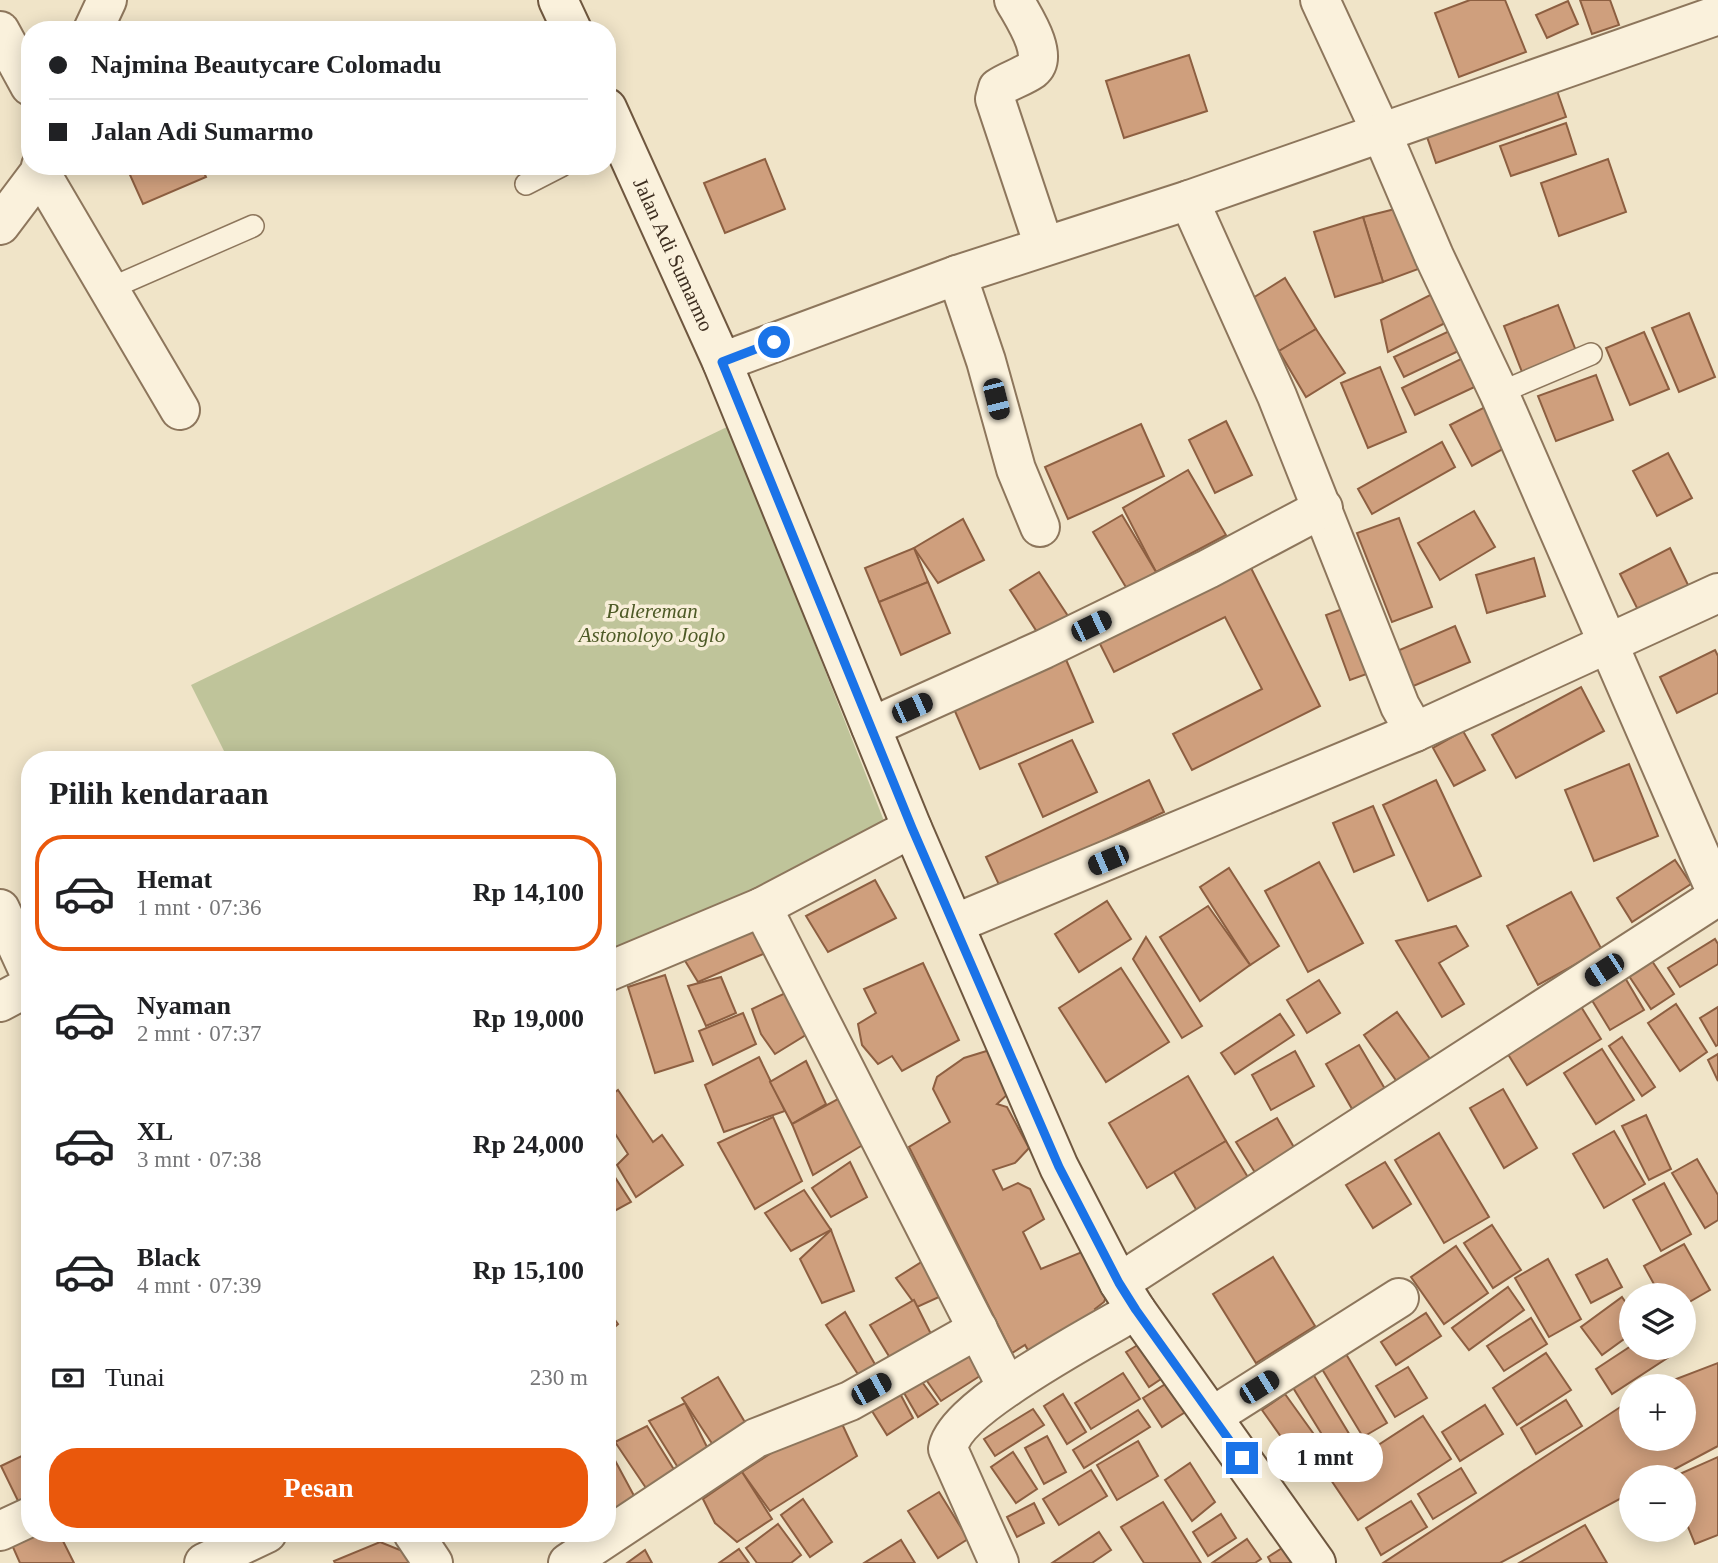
<!DOCTYPE html>
<html lang="id">
<meta charset="utf-8">
<style>
:root{--surface:#fff;--page:#f2f2f2;--text:#202124;--muted:#757577;--line:#e0e0e0;--accent:#ea580c}
body{margin:0;font-family:Georgia,serif;background:var(--page);color:var(--text);height:100vh;display:flex;flex-direction:column;font-size:26px;white-space:nowrap}
*{box-sizing:border-box;margin:0}
p{font-size:23px;color:var(--muted)}
.icon{flex:none;width:38px;height:38px;fill:none;stroke:currentColor;stroke-width:2;stroke-linecap:round;stroke-linejoin:round}
.map{position:relative;flex:1;overflow:hidden}
.panel{position:absolute;left:21px;top:751px;width:595px;height:791px;display:flex;flex-direction:column;background:var(--surface);border-radius:28px;box-shadow:0 4px 18px #0003}
.panel>*{flex:none}
.guide{position:absolute;left:21px;top:21px;width:595px;height:154px;border-radius:28px;box-shadow:0 4px 18px #0003;display:grid;align-content:center;height:154px;padding:0 28px;background:var(--surface)}
.buttons{position:absolute;left:1619px;top:1283px;display:grid;gap:14px}
.buttons a{display:grid;place-items:center;width:77px;height:77px;border-radius:50%;background:var(--surface);box-shadow:0 4px 18px #0003;font-size:35px}
.end{position:absolute;width:32px;height:32px;margin:-16px;border:9px solid #1a73e8;background:#fff;box-shadow:0 0 0 4px #fff}
.from{border-radius:50%}
.bubble{position:absolute;height:49px;border-radius:24px;background:var(--surface);box-shadow:0 4px 18px #0003;font-size:23px;font-weight:800;line-height:49px;text-align:center}
.car{position:absolute;width:21px;height:42px;margin:-21px -10px;border-radius:9px;box-shadow:0 0 5px 2px #0007;background:linear-gradient(#222 24%,#8ab4d8 0 40%,#222 0 76%,#8ab4d8 0 86%,#222 0)}
.guide b{display:flex;align-items:center;gap:24px;height:66px;font-size:26px}
.guide b+b{border-top:2px solid var(--line)}
.guide i{width:18px;height:18px;background:var(--text)}
ul{padding:0;list-style:none}
li{display:flex;align-items:center;gap:21px;height:116px;margin:0 14px 10px;padding:0 14px;border:4px solid transparent;border-radius:28px}
li div{flex:1}
li b{display:block;font-size:26px}
li em{font-style:normal;font-weight:800}
li.selected{border-color:var(--accent)}
li>.icon{width:63px;height:63px;stroke-width:1.5}
h2{padding:0 28px;font-size:32px;line-height:84px}
.pay{display:flex;align-items:center;gap:18px;height:77px;padding:0 28px;font-size:26px}
.pay p{margin-inline-start:auto}
.action{display:flex;gap:14px;margin-top:auto;padding:14px 28px}
.action a{flex:1;height:80px;border-radius:28px;background:var(--accent);color:#fff;font-size:28px;font-weight:800;line-height:80px;text-align:center}
.map>svg:first-child{display:block}
.cemetery{fill:#bfc49a}
.building{fill:#cf9f7d;stroke:#8d5f41;stroke-width:2}
.lines{fill:none;stroke-linecap:round;stroke-linejoin:round}
.service-casing{stroke:#8d765c;stroke-width:24}
.minor-casing{stroke:#8d765c;stroke-width:42}
.secondary-casing{stroke:#6f573f;stroke-width:42}
.service{stroke:#faf1dc;stroke-width:21}
.minor{stroke:#faf1dc;stroke-width:38}
.secondary{stroke:#faf1dc;stroke-width:38}
.route{stroke:#1a73e8;stroke-width:9}
.labels{text-anchor:middle;dominant-baseline:central;stroke-width:7;stroke-linejoin:round;paint-order:stroke}
.street-label{font-size:21px;fill:#3d2e20;stroke:#f7eed8}
.park-label{font-size:21px;font-style:italic;fill:#4d5a26;stroke:#f7eed8}
</style>
<div class="map">
<svg width="1718" height="1563" viewBox="0 0 1718 1563">
<rect width="100%" height="100%" fill="#f0e4c8"/>
<polygon class="cemetery" points="729,426 888,831 607,960 607,760 228,759 191,685"/>
<g class="building">
<polygon points="1470,0 1505,0 1526,52 1459,77 1435,13"/>
<polygon points="1580,0 1610,0 1619,25 1592,34"/>
<polygon points="1568,1 1578,24 1547,38 1536,15"/>
<polygon points="1189,55 1207,111 1124,138 1106,81"/>
<polygon points="1556,88 1566,117 1436,163 1426,134"/>
<polygon points="1566,123 1576,154 1511,176 1500,146"/>
<polygon points="765,159 785,209 725,233 704,183"/>
<polygon points="1608,159 1626,212 1559,236 1541,183"/>
<polygon points="126,166 201,166 206,177 143,204"/>
<polygon points="1403,207 1421,268 1383,282 1363,217"/>
<polygon points="1363,217 1383,282 1335,297 1314,232"/>
<polygon points="1285,278 1316,329 1279,351 1248,301"/>
<polygon points="1436,292 1451,320 1388,352 1381,320"/>
<polygon points="1558,305 1578,356 1524,377 1504,326"/>
<polygon points="1689,313 1715,377 1679,392 1652,328"/>
<polygon points="1460,326 1469,346 1404,377 1394,357"/>
<polygon points="1316,329 1345,373 1306,397 1279,351"/>
<polygon points="1644,332 1669,389 1630,405 1606,348"/>
<polygon points="1469,355 1483,383 1415,415 1402,388"/>
<polygon points="1380,367 1406,432 1368,448 1341,383"/>
<polygon points="1596,375 1613,420 1556,441 1538,396"/>
<polygon points="1489,405 1510,445 1472,466 1450,425"/>
<polygon points="1226,421 1252,475 1215,493 1189,440"/>
<polygon points="1141,424 1164,476 1068,519 1045,467"/>
<polygon points="1442,442 1455,467 1372,514 1358,489"/>
<polygon points="1668,453 1692,498 1657,516 1633,471"/>
<polygon points="1188,470 1226,535 1156,572 1123,508"/>
<polygon points="1474,511 1495,547 1440,580 1418,543"/>
<polygon points="1122,515 1156,572 1127,589 1093,532"/>
<polygon points="1399,518 1432,607 1392,622 1357,533"/>
<polygon points="963,519 984,560 938,583 914,548"/>
<polygon points="914,548 928,582 879,602 865,568"/>
<polygon points="1670,548 1692,593 1642,618 1620,574"/>
<polygon points="1534,558 1545,596 1487,613 1476,575"/>
<polygon points="1248,562 1320,706 1192,770 1173,734 1262,689 1225,617 1114,672 1097,638"/>
<polygon points="1039,572 1068,616 1039,635 1010,590"/>
<polygon points="928,582 950,633 901,655 879,602"/>
<polygon points="1353,605 1375,671 1350,680 1326,615"/>
<polygon points="1455,626 1470,662 1404,690 1388,655"/>
<polygon points="1715,650 1718,656 1718,693 1677,713 1660,677"/>
<polygon points="1064,655 1093,722 980,769 951,702"/>
<polygon points="1581,687 1604,731 1516,778 1492,735"/>
<polygon points="1463,731 1485,770 1454,786 1433,748"/>
<polygon points="1072,740 1097,792 1043,817 1019,764"/>
<polygon points="1629,764 1658,836 1594,861 1565,790"/>
<polygon points="1149,780 1164,812 1001,889 986,857"/>
<polygon points="1436,780 1481,876 1428,901 1383,805"/>
<polygon points="1373,806 1394,855 1354,872 1333,823"/>
<polygon points="1675,860 1691,884 1632,922 1617,898"/>
<polygon points="1319,862 1363,943 1308,972 1265,891"/>
<polygon points="1229,868 1279,946 1250,965 1200,887"/>
<polygon points="875,880 896,918 828,952 806,916"/>
<polygon points="1571,892 1602,950 1538,985 1507,926"/>
<polygon points="1107,901 1131,939 1079,972 1055,934"/>
<polygon points="1208,906 1250,965 1200,1001 1160,937"/>
<polygon points="758,914 777,948 698,982 679,951"/>
<polygon points="1456,926 1468,946 1439,963 1464,1004 1442,1017 1396,941"/>
<polygon points="1146,937 1202,1026 1182,1038 1133,959"/>
<polygon points="1715,939 1718,944 1718,964 1680,987 1668,968"/>
<polygon points="1650,958 1674,994 1651,1009 1627,973"/>
<polygon points="923,963 959,1040 902,1071 892,1056 878,1064 862,1045 858,1024 876,1013 864,989"/>
<polygon points="1121,968 1169,1042 1106,1082 1059,1008"/>
<polygon points="665,975 693,1061 655,1073 628,987"/>
<polygon points="1624,976 1644,1010 1610,1030 1590,997"/>
<polygon points="721,977 736,1013 706,1026 688,986"/>
<polygon points="1319,980 1340,1013 1307,1033 1287,1000"/>
<polygon points="798,987 817,1028 775,1054 761,1034 752,1009"/>
<polygon points="1676,1004 1707,1052 1680,1071 1648,1023"/>
<polygon points="1580,1005 1601,1039 1527,1085 1506,1051"/>
<polygon points="1718,1007 1718,1045 1716,1046 1700,1018"/>
<polygon points="1397,1012 1433,1063 1400,1086 1364,1035"/>
<polygon points="743,1013 756,1044 713,1065 699,1031"/>
<polygon points="1280,1014 1294,1035 1235,1074 1221,1053"/>
<polygon points="1622,1037 1655,1087 1642,1096 1609,1046"/>
<polygon points="1359,1045 1388,1094 1355,1114 1326,1064"/>
<polygon points="993,1049 1010,1092 997,1104 1007,1107 1029,1148 1015,1163 993,1170 1003,1190 1018,1183 1030,1189 1044,1219 1023,1232 1041,1269 1094,1247 1110,1286 1104,1302 1095,1309 1104,1322 1035,1362 1025,1345 1012,1353 909,1147 950,1122 933,1089 937,1077 964,1058"/>
<polygon points="1602,1049 1634,1100 1596,1124 1564,1073"/>
<polygon points="1295,1051 1314,1086 1271,1110 1252,1075"/>
<polygon points="1718,1054 1718,1081 1708,1060"/>
<polygon points="759,1057 785,1111 724,1132 705,1085"/>
<polygon points="806,1061 826,1104 792,1124 770,1082"/>
<polygon points="1188,1076 1226,1141 1147,1188 1109,1123"/>
<polygon points="1503,1089 1537,1148 1504,1168 1470,1108"/>
<polygon points="618,1090 653,1142 662,1135 683,1165 636,1197 617,1165 628,1154 607,1121 607,1098"/>
<polygon points="847,1094 871,1140 813,1175 792,1124"/>
<polygon points="1646,1115 1671,1169 1649,1180 1622,1126"/>
<polygon points="773,1117 802,1181 755,1209 718,1143"/>
<polygon points="1277,1118 1299,1156 1259,1179 1236,1142"/>
<polygon points="1614,1131 1645,1184 1604,1208 1573,1154"/>
<polygon points="1439,1133 1489,1217 1444,1243 1395,1160"/>
<polygon points="1226,1141 1252,1184 1200,1216 1174,1172"/>
<polygon points="1697,1159 1718,1195 1718,1220 1705,1228 1672,1173"/>
<polygon points="850,1162 867,1197 831,1217 812,1188"/>
<polygon points="1385,1162 1411,1204 1373,1228 1346,1185"/>
<polygon points="607,1165 631,1202 607,1215"/>
<polygon points="1664,1183 1691,1234 1661,1251 1633,1200"/>
<polygon points="804,1190 831,1230 791,1251 765,1213"/>
<polygon points="1492,1225 1521,1270 1493,1288 1464,1243"/>
<polygon points="831,1230 854,1291 822,1303 800,1259"/>
<polygon points="1684,1244 1710,1290 1684,1305 1684,1295 1660,1295 1644,1266"/>
<polygon points="1456,1246 1488,1293 1444,1324 1411,1277"/>
<polygon points="931,1256 950,1292 917,1307 896,1278"/>
<polygon points="1273,1257 1315,1326 1256,1363 1213,1294"/>
<polygon points="1548,1259 1581,1319 1549,1337 1515,1278"/>
<polygon points="1607,1259 1622,1287 1591,1303 1576,1275"/>
<polygon points="1508,1287 1524,1310 1469,1350 1452,1328"/>
<polygon points="1622,1297 1631,1310 1631,1334 1602,1355 1581,1327"/>
<polygon points="914,1300 937,1346 898,1371 870,1325"/>
<polygon points="607,1309 618,1324 607,1334"/>
<polygon points="845,1312 880,1373 865,1385 826,1325"/>
<polygon points="1426,1313 1441,1336 1396,1365 1381,1342"/>
<polygon points="1531,1318 1547,1344 1504,1371 1487,1346"/>
<polygon points="1146,1340 1167,1375 1149,1387 1126,1352"/>
<polygon points="967,1344 983,1374 941,1401 920,1371"/>
<polygon points="1631,1346 1671,1348 1675,1353 1612,1394 1596,1369"/>
<polygon points="1546,1353 1571,1390 1517,1425 1493,1388"/>
<polygon points="1346,1354 1387,1423 1363,1437 1322,1369"/>
<polygon points="1718,1363 1718,1446 1660,1477 1631,1477 1631,1493 1500,1563 1383,1563 1631,1400 1631,1438 1684,1438 1684,1386 1658,1386"/>
<polygon points="1408,1367 1427,1398 1395,1417 1376,1386"/>
<polygon points="1123,1373 1140,1399 1091,1429 1075,1403"/>
<polygon points="1313,1374 1354,1442 1334,1454 1292,1386"/>
<polygon points="917,1375 938,1404 918,1417 900,1386"/>
<polygon points="718,1377 746,1424 713,1445 682,1398"/>
<polygon points="1172,1380 1190,1409 1162,1427 1143,1398"/>
<polygon points="896,1386 913,1418 887,1435 867,1403"/>
<polygon points="1063,1394 1086,1432 1067,1444 1044,1406"/>
<polygon points="1285,1394 1331,1458 1308,1475 1262,1410"/>
<polygon points="1566,1400 1582,1426 1536,1454 1521,1428"/>
<polygon points="685,1403 711,1455 682,1474 649,1421"/>
<polygon points="1485,1405 1503,1434 1460,1461 1442,1432"/>
<polygon points="1033,1409 1044,1425 995,1456 984,1439"/>
<polygon points="1138,1410 1150,1427 1084,1468 1073,1450"/>
<polygon points="836,1411 857,1456 770,1511 742,1472"/>
<polygon points="1423,1416 1451,1459 1358,1520 1329,1477"/>
<polygon points="647,1426 678,1476 650,1494 615,1442"/>
<polygon points="1047,1436 1066,1472 1044,1484 1025,1448"/>
<polygon points="1138,1441 1158,1476 1117,1500 1097,1465"/>
<polygon points="30,1452 30,1500 20,1505 1,1466"/>
<polygon points="1013,1452 1037,1489 1016,1503 991,1467"/>
<polygon points="611,1453 639,1505 607,1520 607,1455"/>
<polygon points="1718,1457 1718,1535 1695,1544 1684,1517 1684,1477 1673,1477"/>
<polygon points="1190,1463 1215,1502 1192,1521 1165,1480"/>
<polygon points="1461,1468 1476,1493 1433,1519 1418,1494"/>
<polygon points="1091,1470 1107,1496 1059,1525 1043,1499"/>
<polygon points="742,1472 772,1519 737,1542 715,1523 703,1499"/>
<polygon points="939,1492 968,1539 938,1558 908,1511"/>
<polygon points="803,1499 832,1542 810,1557 781,1515"/>
<polygon points="1411,1501 1427,1527 1381,1555 1366,1528"/>
<polygon points="1163,1502 1201,1563 1144,1563 1121,1527"/>
<polygon points="1034,1503 1044,1523 1017,1537 1007,1517"/>
<polygon points="1221,1514 1236,1538 1208,1556 1193,1532"/>
<polygon points="778,1524 801,1555 791,1563 757,1563 746,1548"/>
<polygon points="1585,1525 1607,1563 1519,1563"/>
<polygon points="1099,1532 1111,1550 1092,1563 1052,1563"/>
<polygon points="38,1533 59,1533 74,1563 20,1563 12,1545"/>
<polygon points="1247,1539 1261,1559 1255,1563 1212,1563"/>
<polygon points="901,1540 915,1563 864,1563"/>
<polygon points="380,1542 405,1552 410,1563 335,1563 334,1561"/>
<polygon points="1282,1548 1292,1563 1271,1563 1268,1557"/>
<polygon points="739,1549 749,1563 719,1563"/>
<polygon points="645,1550 652,1563 627,1563"/>
</g>
<g class="lines">
<g class="service-casing">
<g id="service">
<polyline points="526,184 561,166"/>
<polyline points="109,289 253,226"/>
<polyline points="1499,393 1591,354"/>
</g>
</g>
<g class="minor-casing">
<g id="minor">
<path d="M1014 0C1022 15 1050 55 1032 70 1022 77 1008 81 998 88L995 99 1044 246"/>
<polyline points="1320,0 1382,134 1434,256 1499,393 1718,896"/>
<polyline points="93,30 107,0"/>
<polyline points="0,31 30,86"/>
<polyline points="40,172 180,410"/>
<polyline points="1189,200 1277,396 1400,706 1415,732"/>
<polyline points="0,225 40,172 41,166"/>
<polyline points="957,275 986,361 1016,469 1040,527"/>
<polyline points="722,362 957,275 1189,200 1718,15"/>
<polyline points="871,727 1044,649 1208,569 1323,508"/>
<polyline points="762,907 1007,1387"/>
<polyline points="0,909 30,974"/>
<polyline points="954,924 1415,732 1718,593"/>
<polyline points="607,972 762,907 912,828"/>
<polyline points="0,1002 30,986"/>
<polyline points="1119,1283 1718,896"/>
<polyline points="1213,1416 1399,1298"/>
<polyline points="0,1531 30,1517"/>
<polyline points="413,1533 433,1563"/>
<polyline points="204,1563 267,1533"/>
<polyline points="568,1563 756,1438 850,1401 978,1329"/>
<path d="M999 1563 948 1449C954 1407 1097 1333 1136 1310"/>
</g>
</g>
<g class="secondary-casing">
<g id="secondary">
<polyline points="558,0 572,30"/>
<path id="s1" d="M607 108 722 362 912 828 1059 1167 1119 1283 1136 1310 1316 1563"/>
</g>
</g>
<use href="#service" class="service"/>
<use href="#minor" class="minor"/>
<use href="#secondary" class="secondary"/>
</g>
<g class="lines">
<polyline class="route" points="774,342 722,362 912,828 1059,1167 1119,1283 1136,1310 1242,1458"/>
</g>
<g class="labels">
<g class="street-label">
<text stroke="none"><textPath href="#s1" startOffset="161">Jalan Adi Sumarmo</textPath></text>
</g>
<g class="park-label">
<text x="652" y="611">Palereman<tspan x="652" dy="24">Astonoloyo Joglo</tspan></text>
</g>
</g>
</svg>
<div class="buttons">
<a><svg class="icon" aria-label="layers" viewBox="0 0 24 24"><path d="M12 4l9 5-9 5-9-5zM3 14l9 5 9-5"/></svg></a>
<a>+</a>
<a>−</a>
</div>
<i class="end from" style="left:774px;top:342px"></i>
<i class="end" style="left:1242px;top:1458px"></i>
<div class="bubble" style="left:1267px;top:1433px;width:116px">1 mnt</div>
<i class="car" style="left:996px;top:399px;rotate:166deg"></i>
<i class="car" style="left:1091px;top:626px;rotate:64deg"></i>
<i class="car" style="left:912px;top:708px;rotate:66deg"></i>
<i class="car" style="left:1108px;top:860px;rotate:247deg"></i>
<i class="car" style="left:1604px;top:970px;rotate:237deg"></i>
<i class="car" style="left:1259px;top:1387px;rotate:58deg"></i>
<i class="car" style="left:871px;top:1389px;rotate:61deg"></i>
<div class="guide">
<b><i class="from"></i>Najmina Beautycare Colomadu</b>
<b><i></i>Jalan Adi Sumarmo</b>
</div>
<section class="panel">
<h2>Pilih kendaraan</h2>
<ul>
<li class="selected"><svg class="icon" aria-label="car" viewBox="0 0 24 24"><path d="M5 17H2v-5l4-1 3-4h7l3 4 3 1v5h-3M9 17h6M6 11h13"/><circle cx="7" cy="17" r="2"/><circle cx="17" cy="17" r="2"/></svg><div><b>Hemat</b><p>1 mnt · 07:36</p></div><em>Rp 14,100</em></li>
<li><svg class="icon" aria-label="car" viewBox="0 0 24 24"><path d="M5 17H2v-5l4-1 3-4h7l3 4 3 1v5h-3M9 17h6M6 11h13"/><circle cx="7" cy="17" r="2"/><circle cx="17" cy="17" r="2"/></svg><div><b>Nyaman</b><p>2 mnt · 07:37</p></div><em>Rp 19,000</em></li>
<li><svg class="icon" aria-label="car" viewBox="0 0 24 24"><path d="M5 17H2v-5l4-1 3-4h7l3 4 3 1v5h-3M9 17h6M6 11h13"/><circle cx="7" cy="17" r="2"/><circle cx="17" cy="17" r="2"/></svg><div><b>XL</b><p>3 mnt · 07:38</p></div><em>Rp 24,000</em></li>
<li><svg class="icon" aria-label="car" viewBox="0 0 24 24"><path d="M5 17H2v-5l4-1 3-4h7l3 4 3 1v5h-3M9 17h6M6 11h13"/><circle cx="7" cy="17" r="2"/><circle cx="17" cy="17" r="2"/></svg><div><b>Black</b><p>4 mnt · 07:39</p></div><em>Rp 15,100</em></li>
</ul>
<div class="pay"><svg class="icon" aria-label="cash" viewBox="0 0 24 24"><path d="M3 7h18v10H3z"/><circle cx="12" cy="12" r="2"/></svg>Tunai<p>230 m</p></div>
<div class="action"><a>Pesan</a></div>
</section>
</div>
